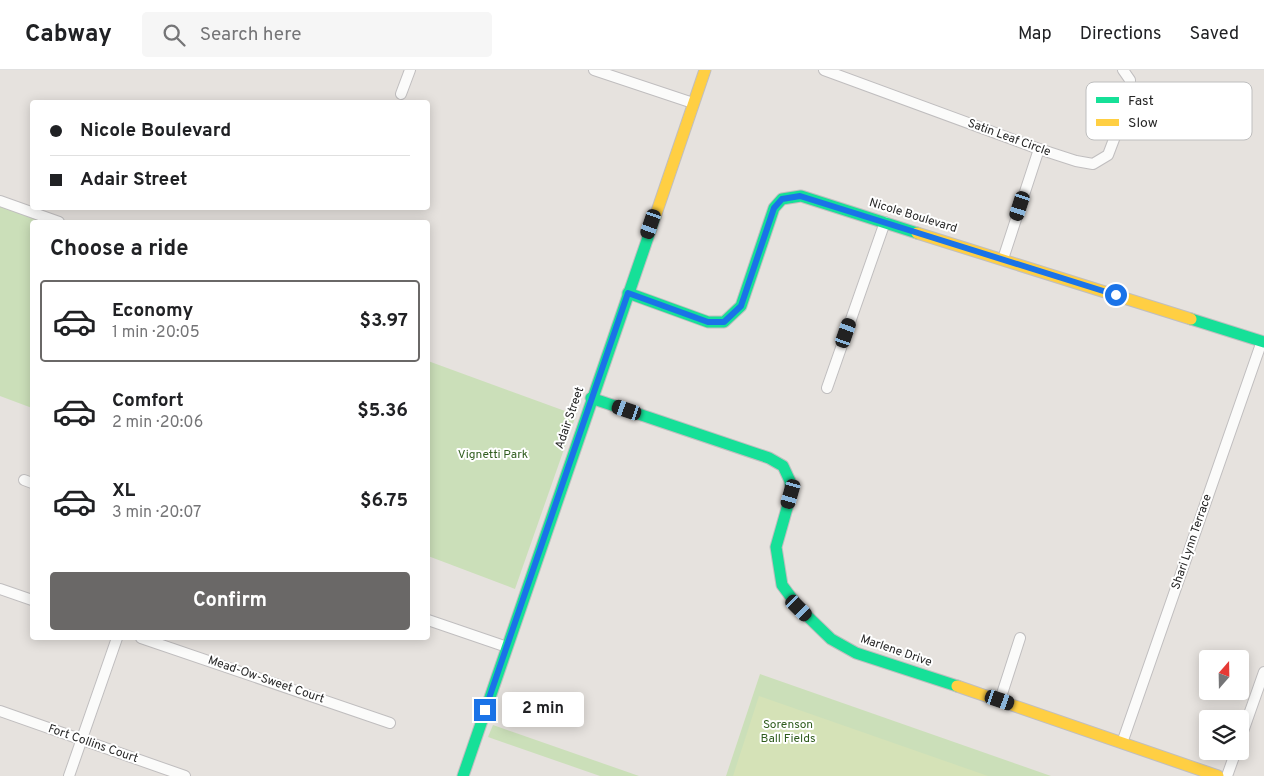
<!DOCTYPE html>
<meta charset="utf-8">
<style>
:root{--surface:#fff;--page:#f6f6f6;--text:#202124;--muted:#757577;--line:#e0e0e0;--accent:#6a6867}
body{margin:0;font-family:Overpass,sans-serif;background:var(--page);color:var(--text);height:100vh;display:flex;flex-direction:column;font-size:19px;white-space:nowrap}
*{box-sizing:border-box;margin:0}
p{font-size:16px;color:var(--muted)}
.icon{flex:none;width:28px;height:28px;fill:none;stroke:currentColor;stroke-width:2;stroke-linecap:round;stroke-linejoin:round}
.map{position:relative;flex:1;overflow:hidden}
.details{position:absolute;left:30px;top:150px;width:400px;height:420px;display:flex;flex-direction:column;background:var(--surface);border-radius:5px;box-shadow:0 2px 12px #0003}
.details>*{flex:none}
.banner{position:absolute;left:30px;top:30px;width:400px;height:110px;border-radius:5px;box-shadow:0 2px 12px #0003;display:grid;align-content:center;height:110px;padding:0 20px;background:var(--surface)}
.needle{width:32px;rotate:20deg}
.tools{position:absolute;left:1199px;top:580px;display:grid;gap:10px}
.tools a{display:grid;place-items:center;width:50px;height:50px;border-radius:5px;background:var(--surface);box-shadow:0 2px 12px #0003;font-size:25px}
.end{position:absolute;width:22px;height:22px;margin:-11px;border:6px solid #1a73e8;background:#fff;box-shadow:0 0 0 2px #fff}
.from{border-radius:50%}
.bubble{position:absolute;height:35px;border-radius:5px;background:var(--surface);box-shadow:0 2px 12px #0003;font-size:16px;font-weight:700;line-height:35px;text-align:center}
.car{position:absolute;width:15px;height:30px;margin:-15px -8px;border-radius:6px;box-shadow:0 0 4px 1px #0007;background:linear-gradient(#222 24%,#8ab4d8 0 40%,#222 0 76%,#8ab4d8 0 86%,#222 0)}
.banner b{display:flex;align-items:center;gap:18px;height:48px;font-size:19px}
.banner b+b{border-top:1px solid var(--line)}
.banner i{width:12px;height:12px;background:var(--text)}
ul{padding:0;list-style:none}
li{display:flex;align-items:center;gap:15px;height:82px;margin:0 10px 8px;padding:0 10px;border:2px solid transparent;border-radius:5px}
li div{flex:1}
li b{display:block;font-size:19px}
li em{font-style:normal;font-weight:700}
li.current{border-color:var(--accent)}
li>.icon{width:45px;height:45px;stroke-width:1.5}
h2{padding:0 20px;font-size:22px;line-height:60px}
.action{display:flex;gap:10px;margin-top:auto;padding:10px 20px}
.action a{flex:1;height:58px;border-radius:5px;background:var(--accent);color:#fff;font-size:20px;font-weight:700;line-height:58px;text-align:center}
header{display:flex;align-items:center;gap:30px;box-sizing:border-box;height:70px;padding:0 25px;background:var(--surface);border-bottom:1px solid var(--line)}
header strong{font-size:24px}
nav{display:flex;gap:28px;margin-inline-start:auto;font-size:18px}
.search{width:350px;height:45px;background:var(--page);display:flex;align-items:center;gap:12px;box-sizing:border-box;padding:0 18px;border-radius:5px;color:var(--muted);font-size:19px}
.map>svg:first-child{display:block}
.green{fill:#cbdfb9}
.pitch{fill:#d5e2b7}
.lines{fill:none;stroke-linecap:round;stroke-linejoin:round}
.street-casing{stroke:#c0bebf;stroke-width:12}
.fast-casing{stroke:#c0bebf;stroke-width:13}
.slow-casing{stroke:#c0bebf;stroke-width:13}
.street{stroke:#fbfbfa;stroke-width:10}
.fast{stroke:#16e098;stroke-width:11}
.slow{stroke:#ffcf43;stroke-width:11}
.route{stroke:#1a73e8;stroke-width:6}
.labels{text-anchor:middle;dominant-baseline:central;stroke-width:4;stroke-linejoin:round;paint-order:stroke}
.street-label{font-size:12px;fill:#272727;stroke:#fff}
.park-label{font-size:12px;fill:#305d1f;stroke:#fff}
.key{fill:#fff;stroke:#bebebe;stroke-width:1}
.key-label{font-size:14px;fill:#272727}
</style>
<header>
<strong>Cabway</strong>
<div class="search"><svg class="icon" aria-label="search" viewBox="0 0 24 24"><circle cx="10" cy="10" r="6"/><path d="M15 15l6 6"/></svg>Search here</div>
<nav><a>Map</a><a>Directions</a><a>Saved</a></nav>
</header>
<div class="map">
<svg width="1264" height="706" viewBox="0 0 1264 706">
<rect width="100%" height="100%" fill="#e6e2de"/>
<g class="green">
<polygon points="0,132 54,152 32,152 32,338 0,326"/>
<polygon points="428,291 576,345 515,519 428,486"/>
<polygon points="760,604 1051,706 726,706"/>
<polygon points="493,655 639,706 600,706 488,667"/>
</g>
<polygon class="pitch" points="759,626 988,706 733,706"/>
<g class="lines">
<g class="street-casing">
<g id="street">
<polyline points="594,0 693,33"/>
<polyline points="824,0 1039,79 1076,91 1093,94 1108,85 1130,27 1130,10 1123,0"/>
<polyline points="401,24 410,0"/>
<polyline points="0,131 59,152"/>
<polyline points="1003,189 1039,79"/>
<polyline points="827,318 885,152"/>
<polyline points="24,410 32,413"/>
<polyline points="0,519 32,530"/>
<polyline points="428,550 507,577"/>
<polyline points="141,568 390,653"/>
<polyline points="1000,630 1020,568"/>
<polyline points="0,641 185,706"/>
<polyline points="1240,670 1264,602"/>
<polyline points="1122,673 1262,271"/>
<polyline points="69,706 117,568"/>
<polyline points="1227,706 1236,681"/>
</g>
</g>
<g class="fast-casing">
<g id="fast">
<polyline points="628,223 708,252 724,252 741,236 774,138 782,129 801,126 917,163"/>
<polyline points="1191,249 1264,272"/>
<polyline points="591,328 769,388 783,396 790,411 791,424 776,477 782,515 799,538 831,569 856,583 957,616"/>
<polyline points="463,706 655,147"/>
</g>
</g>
<g class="slow-casing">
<g id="slow">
<polyline points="655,147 705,0"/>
<polyline points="917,163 1191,249"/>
<polyline points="957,616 1218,706"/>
</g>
</g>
<use href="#street" class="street"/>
<use href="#fast" class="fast"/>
<use href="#slow" class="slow"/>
</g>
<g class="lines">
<polyline class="route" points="485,640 628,223 708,252 724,252 741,236 774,138 782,129 800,126 1116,225"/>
</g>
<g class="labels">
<g class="street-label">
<text transform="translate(1009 68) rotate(20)">Satin Leaf Circle</text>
<text transform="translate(913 146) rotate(17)">Nicole Boulevard</text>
<text transform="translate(570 348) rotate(-71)">Adair Street</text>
<text transform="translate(1192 472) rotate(-71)">Shari Lynn Terrace</text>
<text transform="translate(896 581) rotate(19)">Marlene Drive</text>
<text transform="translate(266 610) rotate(19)">Mead-Ow-Sweet Court</text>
<text transform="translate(93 674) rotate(19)">Fort Collins Court</text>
</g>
<g class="park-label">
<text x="493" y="385">Vignetti Park</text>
<text x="788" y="655">Sorenson<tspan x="788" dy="14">Ball Fields</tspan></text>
</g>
</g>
<rect x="1086" y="12" width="166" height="58" rx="8" class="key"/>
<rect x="1096" y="27" width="23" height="6" fill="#16e098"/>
<rect x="1096" y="49" width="23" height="7" fill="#ffcf43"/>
<g class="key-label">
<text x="1128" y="35">Fast</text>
<text x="1128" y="57">Slow</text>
</g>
</svg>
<div class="tools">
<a><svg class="needle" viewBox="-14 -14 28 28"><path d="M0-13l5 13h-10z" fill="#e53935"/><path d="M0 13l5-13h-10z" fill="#757577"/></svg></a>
<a><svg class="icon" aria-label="layers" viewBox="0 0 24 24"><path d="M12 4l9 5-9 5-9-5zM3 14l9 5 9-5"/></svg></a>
</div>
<i class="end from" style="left:1116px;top:225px"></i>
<i class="end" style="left:485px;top:640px"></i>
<div class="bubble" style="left:502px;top:622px;width:82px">2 min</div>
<i class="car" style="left:1020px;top:136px;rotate:198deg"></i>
<i class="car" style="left:651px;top:154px;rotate:199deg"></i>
<i class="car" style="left:846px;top:263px;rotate:19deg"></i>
<i class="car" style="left:627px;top:340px;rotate:289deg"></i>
<i class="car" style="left:791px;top:424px;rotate:196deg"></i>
<i class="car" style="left:799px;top:538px;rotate:135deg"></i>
<i class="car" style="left:1000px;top:630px;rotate:109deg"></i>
<div class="banner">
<b><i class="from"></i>Nicole Boulevard</b>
<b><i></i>Adair Street</b>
</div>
<section class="details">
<h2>Choose a ride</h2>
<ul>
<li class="current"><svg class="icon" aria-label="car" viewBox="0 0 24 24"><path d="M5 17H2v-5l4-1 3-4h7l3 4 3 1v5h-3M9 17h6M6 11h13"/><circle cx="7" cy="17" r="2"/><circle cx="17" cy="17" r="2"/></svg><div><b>Economy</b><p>1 min · 20:05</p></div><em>$3.97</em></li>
<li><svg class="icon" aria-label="car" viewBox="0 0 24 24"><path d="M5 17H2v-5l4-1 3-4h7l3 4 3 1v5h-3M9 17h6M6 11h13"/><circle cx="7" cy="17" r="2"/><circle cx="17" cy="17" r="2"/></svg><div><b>Comfort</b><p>2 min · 20:06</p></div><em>$5.36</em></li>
<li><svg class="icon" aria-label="car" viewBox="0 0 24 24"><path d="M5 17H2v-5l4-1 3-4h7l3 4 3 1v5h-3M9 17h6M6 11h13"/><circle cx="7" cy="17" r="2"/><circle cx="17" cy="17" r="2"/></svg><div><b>XL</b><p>3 min · 20:07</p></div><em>$6.75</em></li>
</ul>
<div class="action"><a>Confirm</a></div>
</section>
</div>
